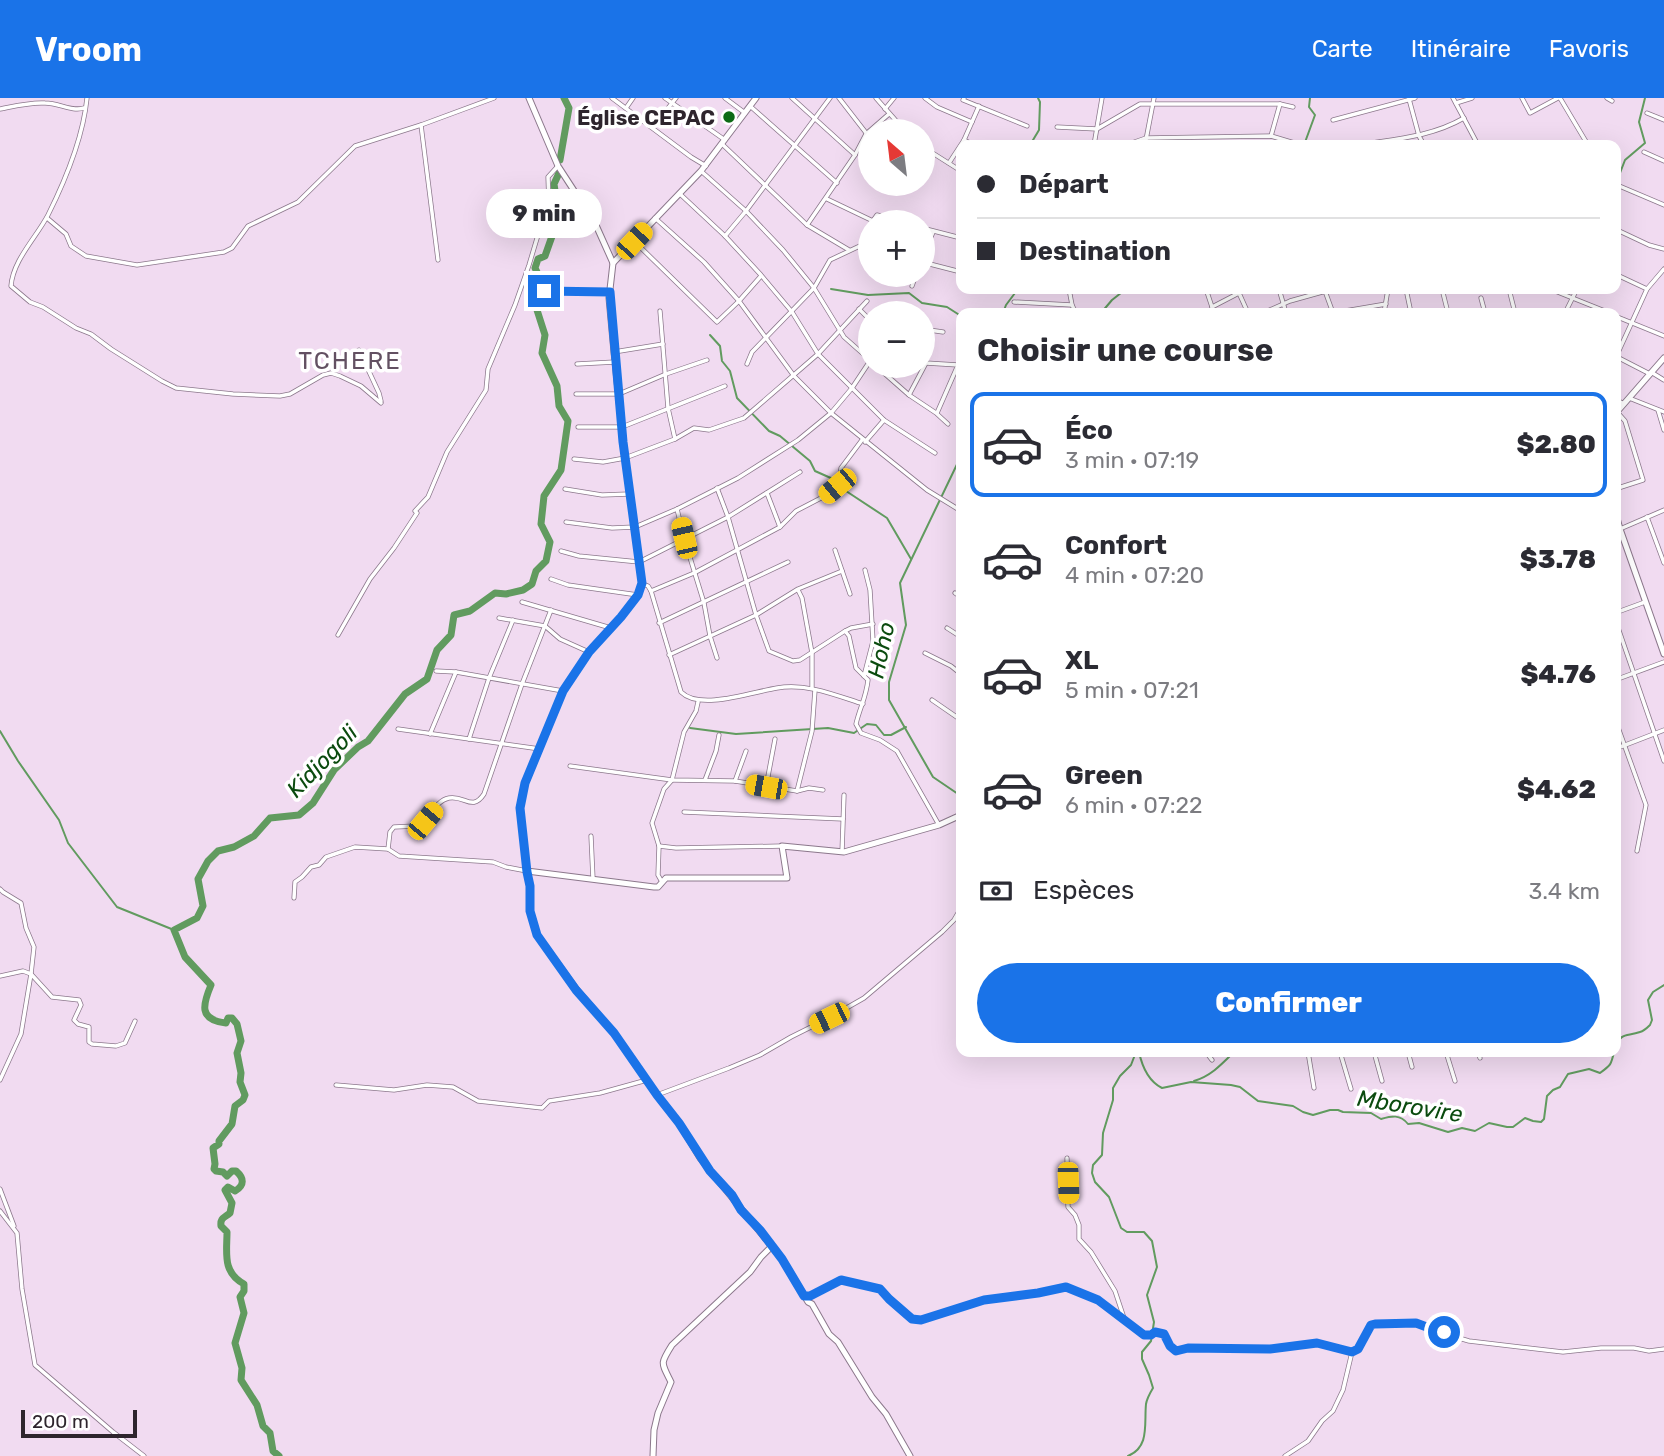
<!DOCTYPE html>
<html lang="fr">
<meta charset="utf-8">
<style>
:root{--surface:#fff;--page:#f7f7f7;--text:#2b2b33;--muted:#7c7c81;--line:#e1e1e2;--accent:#1a73e8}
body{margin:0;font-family:Rubik,sans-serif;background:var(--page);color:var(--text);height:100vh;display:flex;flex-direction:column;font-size:26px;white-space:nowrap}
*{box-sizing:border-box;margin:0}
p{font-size:23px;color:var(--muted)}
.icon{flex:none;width:38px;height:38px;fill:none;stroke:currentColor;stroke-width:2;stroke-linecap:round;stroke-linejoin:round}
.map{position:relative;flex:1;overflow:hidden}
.side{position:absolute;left:956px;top:210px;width:665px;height:749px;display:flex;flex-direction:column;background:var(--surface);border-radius:14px;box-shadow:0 7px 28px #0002}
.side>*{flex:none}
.hud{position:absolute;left:956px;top:42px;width:665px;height:154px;border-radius:14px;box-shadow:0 7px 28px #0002;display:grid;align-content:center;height:154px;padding:0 21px;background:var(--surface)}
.needle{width:46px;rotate:332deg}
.buttons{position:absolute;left:858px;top:21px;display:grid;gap:14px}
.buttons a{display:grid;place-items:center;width:77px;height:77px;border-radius:50%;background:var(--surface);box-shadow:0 7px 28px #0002;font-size:35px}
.scale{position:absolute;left:21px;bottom:18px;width:116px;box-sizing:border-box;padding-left:7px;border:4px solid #2e252d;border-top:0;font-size:19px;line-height:24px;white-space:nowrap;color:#2e252d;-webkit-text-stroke:5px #fff;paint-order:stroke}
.end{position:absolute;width:32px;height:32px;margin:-16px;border:9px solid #1a73e8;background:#fff;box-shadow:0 0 0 4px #fff}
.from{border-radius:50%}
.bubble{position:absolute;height:49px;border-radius:24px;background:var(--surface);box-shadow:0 7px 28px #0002;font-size:23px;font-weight:800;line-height:49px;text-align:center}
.car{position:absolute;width:21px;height:42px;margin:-21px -10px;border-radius:9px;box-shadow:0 0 5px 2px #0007;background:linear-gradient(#f5c518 24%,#345 0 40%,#f5c518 0 76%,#345 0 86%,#f5c518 0)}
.hud b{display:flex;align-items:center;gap:24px;height:66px;font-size:26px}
.hud b+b{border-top:2px solid var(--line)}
.hud i{width:18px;height:18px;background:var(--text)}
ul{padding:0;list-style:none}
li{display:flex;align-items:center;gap:21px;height:105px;margin:0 14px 10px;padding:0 7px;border:4px solid transparent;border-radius:14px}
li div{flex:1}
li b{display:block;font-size:26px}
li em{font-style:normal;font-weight:800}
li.on{border-color:var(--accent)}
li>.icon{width:63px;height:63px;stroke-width:1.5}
h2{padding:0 21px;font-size:32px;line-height:84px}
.pay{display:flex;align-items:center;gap:18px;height:77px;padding:0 21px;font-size:26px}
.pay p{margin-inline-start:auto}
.primary-button{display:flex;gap:14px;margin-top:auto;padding:14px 21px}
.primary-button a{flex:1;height:80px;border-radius:42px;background:var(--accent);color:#fff;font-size:28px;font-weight:800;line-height:80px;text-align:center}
header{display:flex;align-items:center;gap:42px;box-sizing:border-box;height:98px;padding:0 35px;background:var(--accent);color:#fff}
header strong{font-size:33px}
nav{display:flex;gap:38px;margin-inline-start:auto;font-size:24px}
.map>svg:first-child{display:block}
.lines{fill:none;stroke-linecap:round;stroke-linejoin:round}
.stream{stroke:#619b5f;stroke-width:2}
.river{stroke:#619b5f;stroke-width:7}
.street-casing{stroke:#8c788c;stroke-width:5}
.secondary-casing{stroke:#8c788c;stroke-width:7}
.street{stroke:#fff;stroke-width:3.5}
.secondary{stroke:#fff;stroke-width:5}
.route{stroke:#1a73e8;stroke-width:9}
.poi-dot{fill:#0c6a15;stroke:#fff;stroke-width:2.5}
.labels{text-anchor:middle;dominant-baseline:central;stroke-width:7;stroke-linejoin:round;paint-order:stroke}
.poi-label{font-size:21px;font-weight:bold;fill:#2e252d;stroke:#fff;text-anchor:end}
.water-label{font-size:23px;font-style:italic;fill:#0b4b0f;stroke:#fff}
.quarter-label{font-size:24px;letter-spacing:2px;fill:#635062;stroke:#fff}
</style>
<header>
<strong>Vroom</strong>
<nav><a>Carte</a><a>Itinéraire</a><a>Favoris</a></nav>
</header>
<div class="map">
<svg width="1664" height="1358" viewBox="0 0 1664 1358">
<rect width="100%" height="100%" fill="#f1dbf1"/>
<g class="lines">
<g class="stream">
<polyline points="1030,47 1039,32 1040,4 1038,0"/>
<polyline points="1304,47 1315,17 1309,9 1310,0"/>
<polyline points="1615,79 1620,75 1625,62 1645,45 1639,24 1645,0"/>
<polyline points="831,191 868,197 909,195 922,205 947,209 961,218"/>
<polyline points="1003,215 1006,207 1015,195 1013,191"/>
<polyline points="1101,215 1112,202 1126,191"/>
<polyline points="710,237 720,248 722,263 730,273 737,300 769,333 780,338 810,363 815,373 842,385 846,393 887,420 911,461"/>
<polyline points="961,358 900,485 906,527 889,584 889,602 933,679 961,698"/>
<polyline points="690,630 736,636 828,630 854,635 867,626 876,627 884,637 891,637 906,629"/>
<polyline points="0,633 18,663 59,722 68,745 117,809 174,832"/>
<path d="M1615 950C1622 933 1626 939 1640 934 1644 933 1647 930 1650 927L1652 922 1648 902 1653 894 1664 887"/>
<path d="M1139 954C1142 968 1148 983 1162 990L1191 984 1231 987 1240 989 1258 1003 1293 1008 1303 1014 1313 1017 1330 1012H1338L1343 1014 1371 1015 1381 1021C1392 1018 1400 1016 1408 1026L1419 1025 1448 1034 1462 1030 1475 1033 1489 1025 1507 1029H1513L1525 1020 1533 1023 1541 1024 1544 1021 1547 998 1553 992 1560 989 1568 976 1589 971 1600 975C1611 967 1611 967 1614 954"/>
<path d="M1194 983C1211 978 1222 966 1234 954"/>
<path d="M1128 1358C1150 1349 1144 1326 1146 1306 1147 1300 1150 1295 1153 1290L1149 1277 1142 1261V1254L1151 1243 1154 1224 1147 1197 1157 1169 1152 1143 1144 1134H1127L1121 1130 1109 1099 1095 1084 1092 1075 1093 1067 1102 1057 1103 1035 1113 1002V990L1120 978 1131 967 1136 954"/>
</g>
<g class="river">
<polyline points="560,62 569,10 564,0"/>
<path d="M279 1358 273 1353 270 1335 263 1328 257 1307 241 1282 242 1270 235 1245 244 1215 240 1199 244 1193V1186C222 1174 227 1155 227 1134L221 1128C220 1120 224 1120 230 1115L232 1105 225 1092 228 1089 235 1093C245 1087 244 1080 236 1073H232L227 1078 223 1074 216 1073 214 1071 215 1066 213 1050 219 1046V1043L232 1026 235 1008 243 1002 245 997 240 984 241 975 237 955 241 943 237 926 232 920H228L226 925C198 922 203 906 211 887L185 859 174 832 197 820 203 808 198 781 208 763 218 753 234 749 254 738 270 720 299 717 313 705 334 672 358 649 368 643 405 596 427 581 437 552 451 537 454 517 470 513 495 495 506 496 523 492 532 486 536 473 546 463 550 444 541 426 544 398 561 372 568 323 559 308 557 288 542 255 545 237 537 212 540 201 537 191 540 180 535 170 538 161 545 158 556 127 557 106 554 86 559 75"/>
</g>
<g class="street-casing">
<g id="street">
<path d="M87 0C83 40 66 81 48 117 36 140 13 162 11 188L30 204 43 209 76 230 91 236 111 251 162 283 176 290 233 296 280 298 290 296 323 277 331 275 340 278 361 288 381 305"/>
<polyline points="612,0 691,59 706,68"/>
<polyline points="665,0 725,42"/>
<polyline points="725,0 745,15"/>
<polyline points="792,0 855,57"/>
<polyline points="839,0 870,40"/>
<polyline points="876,0 905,33"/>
<polyline points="925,0 937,9 972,24"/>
<polyline points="964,0 963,2 1027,28"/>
<polyline points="1453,0 1478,47"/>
<polyline points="1522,0 1530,15 1558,0"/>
<polyline points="1560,0 1588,47"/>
<polyline points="1607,0 1612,3"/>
<polyline points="1409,1 1419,38 1424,47"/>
<polyline points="1456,5 1472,0"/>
<polyline points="750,8 837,85"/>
<polyline points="626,10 633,0"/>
<path d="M0 11C15 8 30 4 45 5 59 5 72 14 84 10"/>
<polyline points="885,11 894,0"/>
<polyline points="1647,15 1664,22"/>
<polyline points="1333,22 1415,0"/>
<polyline points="421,27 438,162"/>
<polyline points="653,29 676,0"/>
<polyline points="1057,29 1097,31 1140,6 1280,6 1293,9"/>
<polyline points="1271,38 1280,6"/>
<polyline points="964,42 974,47"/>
<polyline points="722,46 807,127 849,152"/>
<polyline points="1094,47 1102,0"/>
<polyline points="1126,47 1146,40 1271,38 1301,47"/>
<polyline points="1145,47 1154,0"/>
<path d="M1358 47C1395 41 1431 39 1464 20"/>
<polyline points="922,51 931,54 961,73"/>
<polyline points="1644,54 1664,63"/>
<polyline points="949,65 964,42 979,8"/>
<polyline points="701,73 746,113 783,152 814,190 844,239 870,262"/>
<polyline points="1615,84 1617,87 1664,107"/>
<polyline points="680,96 725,138 761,177 792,214 818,256 884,322 935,355"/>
<polyline points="827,101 873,123"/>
<polyline points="47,120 66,136 71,148 86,158 137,167 224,154 232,150 248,128 298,104 355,48 421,27 494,0"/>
<polyline points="655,120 704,164 739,203 794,278 831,315 927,392 961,413"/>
<polyline points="872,124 877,117 904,124"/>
<polyline points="807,127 855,57 866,36 889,16"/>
<polyline points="922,130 961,140"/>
<polyline points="1615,131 1649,147 1664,151"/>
<polyline points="725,138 746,113 830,0"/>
<polyline points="634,143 717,224 739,203 761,178"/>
<polyline points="922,161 933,134"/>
<polyline points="922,164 961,174"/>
<polyline points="1615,176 1647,191"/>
<polyline points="912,188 916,177"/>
<polyline points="1069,191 1072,207 1076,215"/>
<polyline points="1206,191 1214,215"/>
<polyline points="1279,191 1286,215"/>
<polyline points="1406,191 1411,215"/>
<polyline points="1442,191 1448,215"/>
<polyline points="1509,191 1515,215"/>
<polyline points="1550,191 1610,215"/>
<polyline points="544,193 609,193"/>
<polyline points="1325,193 1333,215"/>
<polyline points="1481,200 1485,215"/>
<polyline points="1014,204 1072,207"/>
<polyline points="1212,209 1239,195 1248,215"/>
<polyline points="859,211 870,222"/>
<polyline points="660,213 668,310 675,341"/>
<polyline points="1263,215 1290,203 1333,191"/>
<polyline points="1333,215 1386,206"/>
<polyline points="1384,215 1388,191"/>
<polyline points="1565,215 1577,191"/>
<polyline points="1615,218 1664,238"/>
<polyline points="922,231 943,234"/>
<polyline points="359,252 379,295 381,303"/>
<polyline points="614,254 663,246"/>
<polyline points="1616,259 1647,191 1664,171"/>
<polyline points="1617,259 1650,276"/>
<polyline points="922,263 926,265 958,267 937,315"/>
<polyline points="577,266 615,264"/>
<polyline points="747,266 752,254 814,190 830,162 864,146 870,131"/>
<polyline points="876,268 909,297 936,315 948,326"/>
<polyline points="1651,274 1664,282"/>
<polyline points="576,296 619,296 666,276 707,262"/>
<polyline points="909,297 926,265"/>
<polyline points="1629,300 1664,314"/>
<polyline points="1615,301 1624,306"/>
<polyline points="1658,312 1664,332"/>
<polyline points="578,329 622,329 725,288"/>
<polyline points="865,344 884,322"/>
<polyline points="574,361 603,364 625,360 675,341 694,330 709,332 744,320 818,256 867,203"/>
<path d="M717 390 728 419 756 517 769 553 793 563 800 562 845 533 849 538 856 570 868 582C866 600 860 609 856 626L861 635 880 642 897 653 939 727"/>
<polyline points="565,391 602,397 629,396"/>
<polyline points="1615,391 1643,382 1625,323 1617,314"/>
<polyline points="767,395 780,429"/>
<polyline points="677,411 684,440 704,505 710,538 717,560"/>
<polyline points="1647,419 1664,465"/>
<polyline points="566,424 612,430 635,429 677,411 738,380 798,342 831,315 852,290 870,263"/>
<polyline points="1620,431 1664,412"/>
<polyline points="835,452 850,496"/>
<polyline points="561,453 579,458 639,464 728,419 800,374"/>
<polyline points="551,481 568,487 638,497"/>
<path d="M643 486 648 488 651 493 681 594C700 613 752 594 777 590 807 585 835 597 863 606"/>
<polyline points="798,492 802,500 812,555 812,590"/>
<polyline points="651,493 694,475 780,429 796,413 821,400 839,385 841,370 862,342"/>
<polyline points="955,495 961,499"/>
<polyline points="522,504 611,530"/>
<polyline points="1615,515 1645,504"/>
<polyline points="499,520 545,528 560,541 589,554"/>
<polyline points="1615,521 1664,663"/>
<polyline points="659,525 788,464"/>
<polyline points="947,530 961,539"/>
<polyline points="845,533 851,530 873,526"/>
<polyline points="338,537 370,481 394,450 417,415 415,413 428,399 447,354 486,292 488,271 515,207 529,167 538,137 540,116 549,107 548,79 558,68"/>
<polyline points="925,555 951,568 961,576"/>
<polyline points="669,557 756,517 798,491 842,473"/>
<polyline points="436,573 456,574 563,593"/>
<polyline points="864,578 873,543 870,492 865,472"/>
<polyline points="1615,582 1664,564"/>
<polyline points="932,602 961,622"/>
<polyline points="1615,621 1646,707 1637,753"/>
<polyline points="398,631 540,651"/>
<polyline points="430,636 456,574"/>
<polyline points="469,641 489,580 513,522"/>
<polyline points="1615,651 1664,632"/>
<polyline points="570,668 672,682 735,683 797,693 809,690 823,692"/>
<polyline points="705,682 716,653 719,637"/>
<polyline points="735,683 746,653"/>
<polyline points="766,689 775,641"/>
<polyline points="797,693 812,633 815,592"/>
<polyline points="684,714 843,721"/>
<polyline points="591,738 593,781"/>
<polyline points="659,748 676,750 782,748"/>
<path d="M388 751 390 734 394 729 416 728 421 726C430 718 437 702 449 700 465 697 472 714 484 696L522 586 551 512"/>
<polyline points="842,754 844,697"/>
<polyline points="662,784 658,777 659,748 652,725 664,691 672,682 684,634 696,613 698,604"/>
<polyline points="0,791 3,794 21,805 26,830 34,849 31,876 21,936 0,982"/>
<polyline points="294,800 295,784 302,779 311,769 319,767 326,759 355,749 388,751 399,758 493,764 506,769 527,773"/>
<polyline points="0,878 23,873 31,876 52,899 79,902 81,907 74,922 78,926 89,929 89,944 92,946 116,948 125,945 135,923"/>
<polyline points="1206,954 1212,962"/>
<polyline points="1308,954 1314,990"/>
<polyline points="1340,954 1351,991"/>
<polyline points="1374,954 1382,983"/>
<polyline points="1408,954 1412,969"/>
<polyline points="1446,954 1455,983"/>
<polyline points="1478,954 1480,960"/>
<polyline points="336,987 394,992 427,987 453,989 478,1003 542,1010 549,1003 600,995 647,982"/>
<polyline points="657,997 729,970 760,957 791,939 829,920 864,900 942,834 954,822 961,810"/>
<polyline points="1067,1060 1068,1109 1075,1117 1079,1127 1079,1141 1091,1154 1115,1193 1124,1220"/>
<polyline points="0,1091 14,1128"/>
<polyline points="0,1113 17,1135 22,1191 35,1267 113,1334 144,1358"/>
<polyline points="804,1198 810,1198 841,1182 880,1191 889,1201 912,1221 921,1222 984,1202 1038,1195 1066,1189 1098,1202 1144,1237 1151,1237 1155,1234 1164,1236 1170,1248 1176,1253 1188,1250 1270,1251 1317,1245 1352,1254 1358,1251 1371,1227 1416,1225 1431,1232 1444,1234 1452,1238 1469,1243 1563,1254 1601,1250 1634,1250 1649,1253 1664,1251"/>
<polyline points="1285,1358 1308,1343 1322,1323 1333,1313 1343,1292 1352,1254"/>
</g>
</g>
<g class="secondary-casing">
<g id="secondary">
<polyline points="529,0 558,68 595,125 613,165 609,200 614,254 625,360 642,485 638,497 621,519 589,554 563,593 525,686 520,710 527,773 530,788 530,813 537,837 577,892 614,935 657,997 679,1025 700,1060 782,1161 808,1204 812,1206 829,1236 838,1244 872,1299 886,1316 910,1358"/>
<polyline points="613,165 701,73 756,0"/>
<polyline points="1615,316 1664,260"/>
<polyline points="1615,413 1620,431 1664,556"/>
<polyline points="527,773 654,789 658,789 666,780 787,780 782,748 844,754 939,727 961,717"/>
<path d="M653 1358 654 1332 658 1315 671 1284C661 1264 660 1266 672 1247L750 1174 761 1159 771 1149"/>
</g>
</g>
<use href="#street" class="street"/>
<use href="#secondary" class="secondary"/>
</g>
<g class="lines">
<polyline class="route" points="544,193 610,194 623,344 642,485 638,497 621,519 589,554 563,593 525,685 520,710 527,774 530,788 530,813 537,837 576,892 614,935 657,997 679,1025 710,1073 732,1097 741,1112 760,1132 782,1161 804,1198 810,1198 841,1182 880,1191 889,1201 912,1221 921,1222 984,1202 1038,1195 1066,1189 1098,1202 1144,1237 1151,1237 1155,1234 1164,1236 1170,1248 1176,1253 1188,1250 1270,1251 1317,1245 1352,1254 1358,1251 1371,1227 1375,1226 1416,1225 1432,1231 1444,1234"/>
</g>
<circle class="poi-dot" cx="729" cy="19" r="7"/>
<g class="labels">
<g class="poi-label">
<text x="715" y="19">Église CEPAC</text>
</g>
<g class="water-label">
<text transform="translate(881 552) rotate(-78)">Hoho</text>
<text transform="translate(322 663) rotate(-46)">Kidjogoli</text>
<text transform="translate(1410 1008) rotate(9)">Mborovire</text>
</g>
<g class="quarter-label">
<text x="350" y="263">TCHERE</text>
</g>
</g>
</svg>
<div class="buttons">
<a><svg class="needle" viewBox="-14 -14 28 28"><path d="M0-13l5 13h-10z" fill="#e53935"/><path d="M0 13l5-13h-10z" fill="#7c7c81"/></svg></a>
<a>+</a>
<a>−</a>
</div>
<div class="scale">200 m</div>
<i class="end from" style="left:1444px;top:1234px"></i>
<i class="end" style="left:544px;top:193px"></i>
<div class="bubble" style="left:486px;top:91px;width:116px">9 min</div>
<i class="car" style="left:634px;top:143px;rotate:43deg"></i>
<i class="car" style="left:837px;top:388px;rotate:230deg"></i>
<i class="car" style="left:684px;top:440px;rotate:347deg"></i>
<i class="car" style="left:766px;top:689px;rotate:280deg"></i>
<i class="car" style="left:425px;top:723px;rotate:40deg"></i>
<i class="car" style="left:829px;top:920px;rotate:244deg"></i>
<i class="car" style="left:1068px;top:1085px;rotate:178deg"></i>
<div class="hud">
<b><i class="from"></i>Départ</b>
<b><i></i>Destination</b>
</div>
<section class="side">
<h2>Choisir une course</h2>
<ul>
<li class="on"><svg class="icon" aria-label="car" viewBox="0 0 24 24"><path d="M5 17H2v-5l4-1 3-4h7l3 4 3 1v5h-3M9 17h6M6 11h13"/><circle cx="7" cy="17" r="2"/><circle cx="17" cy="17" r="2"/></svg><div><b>Éco</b><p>3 min · 07:19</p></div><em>$2.80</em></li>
<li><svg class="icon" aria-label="car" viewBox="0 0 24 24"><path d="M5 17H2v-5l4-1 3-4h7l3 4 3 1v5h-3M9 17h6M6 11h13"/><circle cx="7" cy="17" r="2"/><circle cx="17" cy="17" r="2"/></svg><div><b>Confort</b><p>4 min · 07:20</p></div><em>$3.78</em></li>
<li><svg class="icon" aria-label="car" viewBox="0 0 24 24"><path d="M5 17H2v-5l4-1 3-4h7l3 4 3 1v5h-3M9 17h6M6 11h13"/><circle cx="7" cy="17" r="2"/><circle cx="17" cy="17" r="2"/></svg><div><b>XL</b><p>5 min · 07:21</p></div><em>$4.76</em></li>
<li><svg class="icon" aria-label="car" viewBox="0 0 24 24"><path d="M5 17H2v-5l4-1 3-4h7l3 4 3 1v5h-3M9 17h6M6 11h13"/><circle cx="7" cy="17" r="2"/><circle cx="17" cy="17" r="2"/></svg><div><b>Green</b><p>6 min · 07:22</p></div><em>$4.62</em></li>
</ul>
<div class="pay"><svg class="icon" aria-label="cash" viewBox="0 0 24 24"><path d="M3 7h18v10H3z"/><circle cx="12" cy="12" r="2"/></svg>Espèces<p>3.4 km</p></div>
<div class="primary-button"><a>Confirmer</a></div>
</section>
</div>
